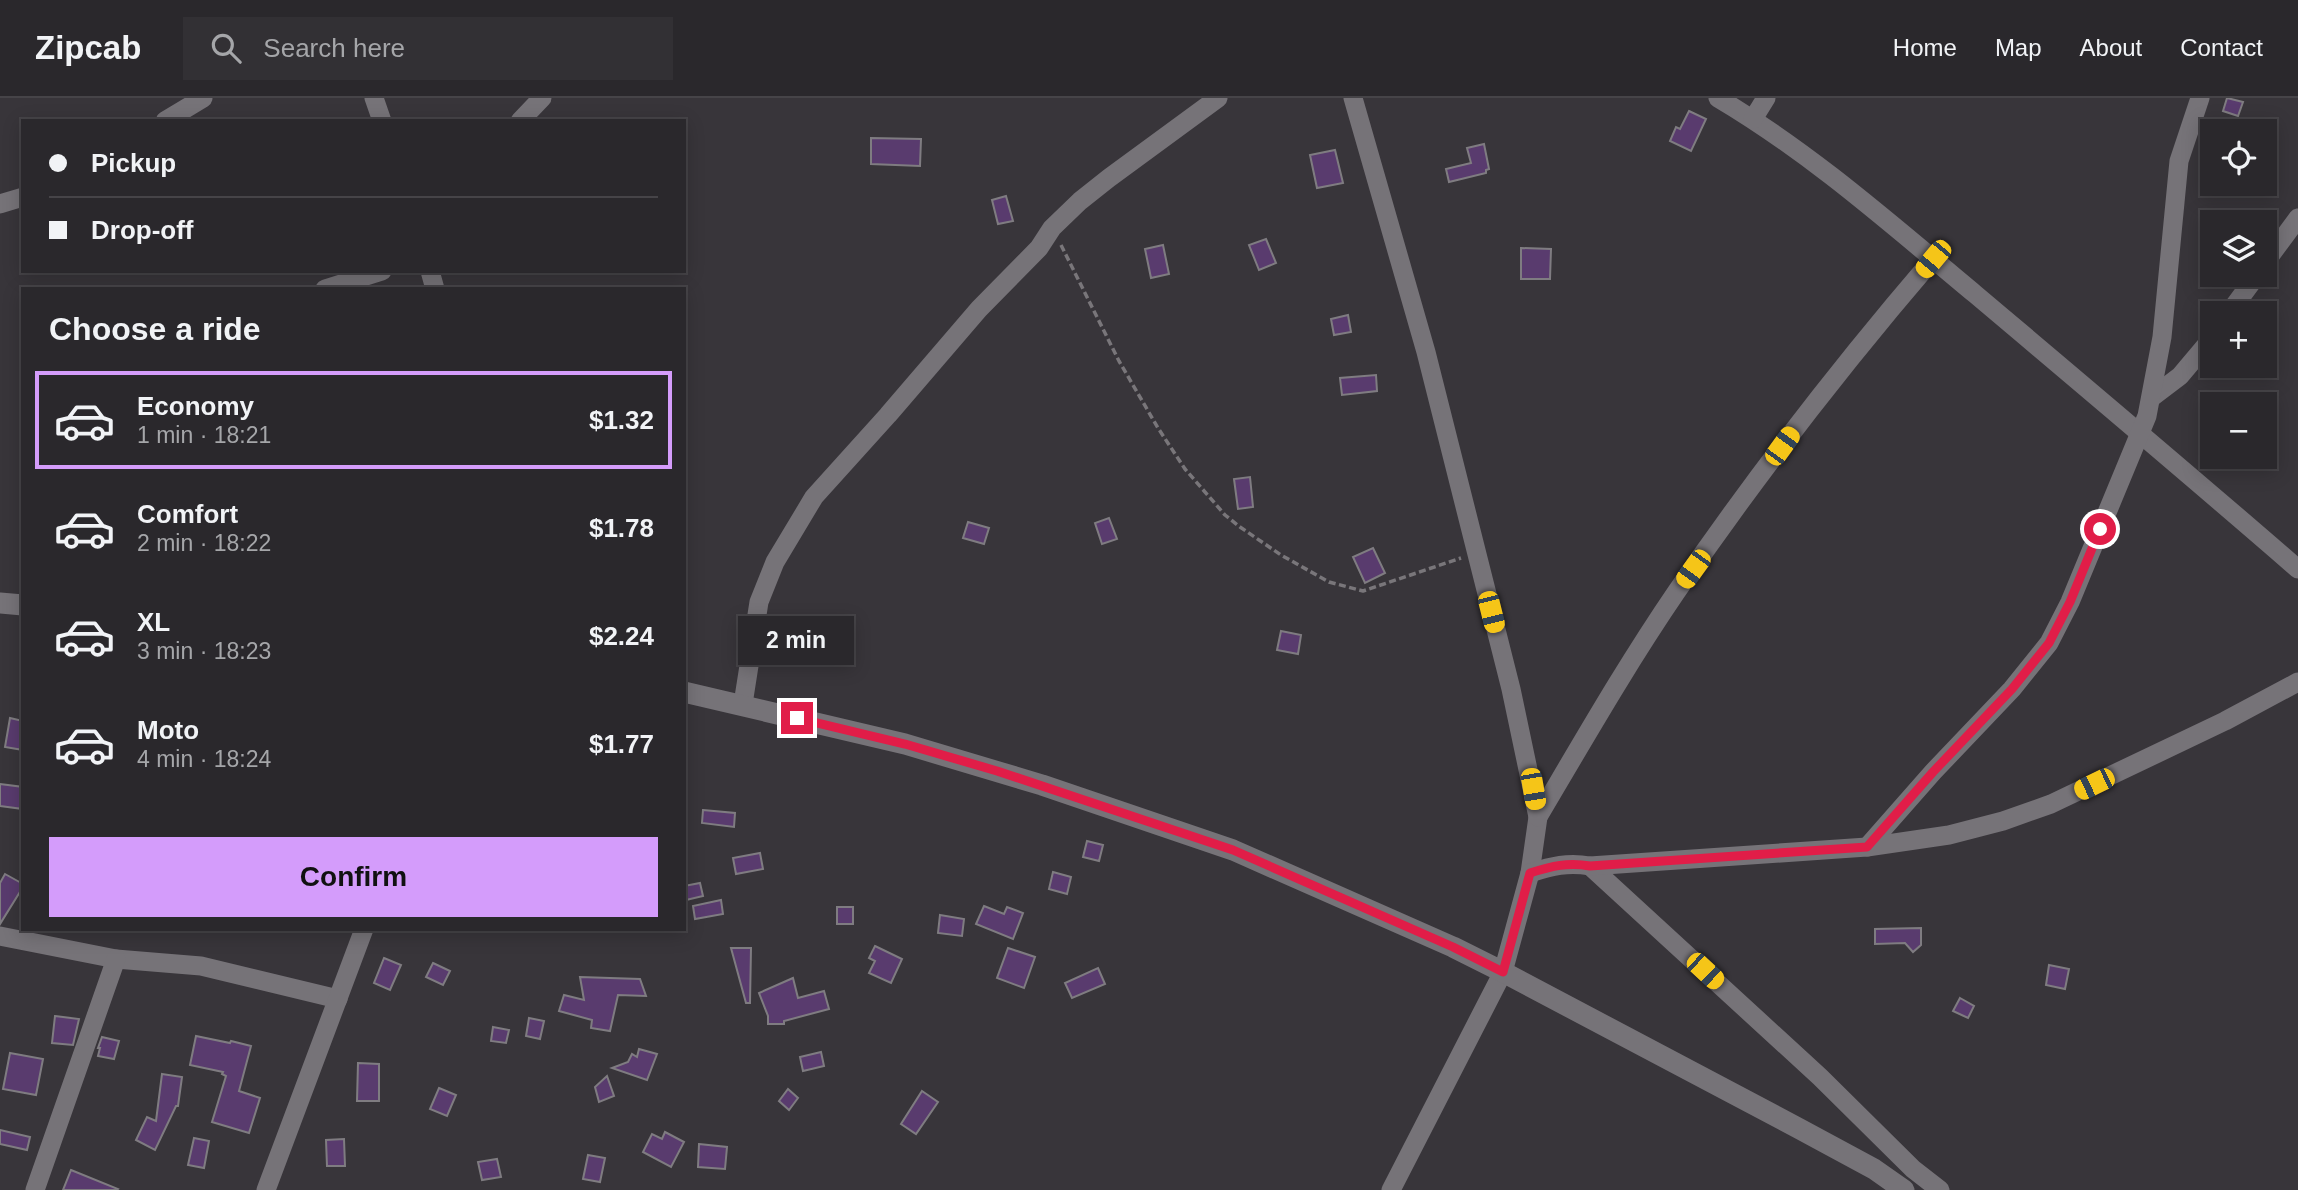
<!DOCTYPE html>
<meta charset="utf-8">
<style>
:root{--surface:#2a282c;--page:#323034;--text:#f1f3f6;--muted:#a5a6a9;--line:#464448;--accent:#d49cfb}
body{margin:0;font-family:Helvetica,sans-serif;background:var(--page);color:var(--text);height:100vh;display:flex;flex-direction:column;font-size:26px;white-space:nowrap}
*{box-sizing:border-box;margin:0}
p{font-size:23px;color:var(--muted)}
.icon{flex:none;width:38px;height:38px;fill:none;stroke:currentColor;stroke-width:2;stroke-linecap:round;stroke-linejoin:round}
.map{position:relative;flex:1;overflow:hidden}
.panel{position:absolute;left:21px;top:189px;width:665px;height:644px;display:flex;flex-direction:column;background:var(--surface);border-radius:0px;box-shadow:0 4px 18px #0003,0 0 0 2px var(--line)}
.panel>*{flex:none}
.hud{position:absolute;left:21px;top:21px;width:665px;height:154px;border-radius:0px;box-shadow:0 4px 18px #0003,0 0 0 2px var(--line);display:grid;align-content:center;height:154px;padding:0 28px;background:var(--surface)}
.buttons{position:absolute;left:2200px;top:21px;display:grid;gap:14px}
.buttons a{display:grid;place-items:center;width:77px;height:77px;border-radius:0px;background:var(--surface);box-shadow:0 4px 18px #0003,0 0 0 2px var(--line);font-size:35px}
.end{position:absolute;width:32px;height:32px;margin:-16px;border:9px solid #e11d48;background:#fff;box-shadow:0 0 0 4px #fff}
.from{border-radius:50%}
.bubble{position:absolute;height:49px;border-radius:0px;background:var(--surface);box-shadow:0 4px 18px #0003,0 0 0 2px var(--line);font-size:23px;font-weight:700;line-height:49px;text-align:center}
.car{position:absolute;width:21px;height:42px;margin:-21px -10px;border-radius:9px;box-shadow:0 0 5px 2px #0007;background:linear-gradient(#f5c518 24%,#345 0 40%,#f5c518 0 76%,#345 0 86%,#f5c518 0)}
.hud b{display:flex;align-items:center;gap:24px;height:66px;font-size:26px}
.hud b+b{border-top:2px solid var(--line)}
.hud i{width:18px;height:18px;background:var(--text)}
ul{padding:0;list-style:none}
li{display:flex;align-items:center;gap:21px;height:98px;margin:0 14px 10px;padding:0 14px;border:4px solid transparent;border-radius:0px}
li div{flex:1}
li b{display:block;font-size:26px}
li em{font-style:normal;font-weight:700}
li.current{border-color:var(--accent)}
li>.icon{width:63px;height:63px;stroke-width:1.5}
h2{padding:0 28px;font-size:32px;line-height:84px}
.cta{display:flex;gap:14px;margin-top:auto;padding:14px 28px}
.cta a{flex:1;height:80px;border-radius:0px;background:var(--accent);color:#111;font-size:28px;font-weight:700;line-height:80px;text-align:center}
header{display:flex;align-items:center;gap:42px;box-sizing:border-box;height:98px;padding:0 35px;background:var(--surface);border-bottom:2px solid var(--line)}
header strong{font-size:33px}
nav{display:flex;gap:38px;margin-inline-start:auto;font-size:24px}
.search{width:490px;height:63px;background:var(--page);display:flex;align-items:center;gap:18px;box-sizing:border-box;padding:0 24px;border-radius:0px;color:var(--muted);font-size:26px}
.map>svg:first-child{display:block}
.building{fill:#593b6e;stroke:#7f7c81;stroke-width:2}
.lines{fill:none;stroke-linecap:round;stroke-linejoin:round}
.path{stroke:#79767a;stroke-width:3.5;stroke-dasharray:7 3.5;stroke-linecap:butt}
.minor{stroke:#767378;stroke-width:19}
.tertiary{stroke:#767378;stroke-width:21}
.route{stroke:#e11d48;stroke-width:9}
</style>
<header>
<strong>Zipcab</strong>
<div class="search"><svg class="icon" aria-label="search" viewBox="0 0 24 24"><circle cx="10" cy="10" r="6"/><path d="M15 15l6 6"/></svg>Search here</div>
<nav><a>Home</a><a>Map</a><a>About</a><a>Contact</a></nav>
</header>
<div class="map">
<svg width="2298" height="1092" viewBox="0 0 2298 1092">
<rect width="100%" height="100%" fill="#38353a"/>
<g class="building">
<polygon points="2227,0 2243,4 2238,18 2223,13"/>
<polygon points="1689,13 1706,21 1691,53 1670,43 1676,29 1680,31"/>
<polygon points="871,40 921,41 920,68 871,66"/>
<polygon points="1484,46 1489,71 1486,72 1486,75 1449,84 1446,71 1471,65 1467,50"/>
<polygon points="1335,52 1343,85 1317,90 1310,57"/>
<polygon points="1006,98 1013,123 998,126 992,102"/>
<polygon points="1266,141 1276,165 1259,172 1249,147"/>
<polygon points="1163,147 1169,176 1151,180 1145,151"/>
<polygon points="1521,150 1551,151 1550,181 1521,181"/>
<polygon points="1348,217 1351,234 1334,237 1331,221"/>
<polygon points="1376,277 1377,293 1342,297 1340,280"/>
<polygon points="1250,379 1253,409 1238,411 1234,381"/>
<polygon points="1109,420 1117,441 1102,446 1095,425"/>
<polygon points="968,424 989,430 984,446 963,440"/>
<polygon points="1373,450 1385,475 1365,485 1353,459"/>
<polygon points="1281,533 1301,537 1298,556 1277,552"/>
<polygon points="10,620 23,623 23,652 5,649"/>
<polygon points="0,686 23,689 23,711 0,708"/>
<polygon points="703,712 735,715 734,729 702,725"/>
<polygon points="1087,743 1103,747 1099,763 1083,759"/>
<polygon points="760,755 763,771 736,776 733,760"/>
<polygon points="1053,774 1071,779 1067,796 1049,791"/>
<polygon points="5,776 23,786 23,789 0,826 0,785"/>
<polygon points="700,785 703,798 686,802 684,788"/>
<polygon points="721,802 723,816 695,821 693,808"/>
<polygon points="984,808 1004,816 1007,809 1023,815 1013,841 976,826"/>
<rect x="837" y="809" width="16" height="17"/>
<polygon points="940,817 964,821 962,838 938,835"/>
<polygon points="1921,830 1921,847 1913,854 1905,845 1875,846 1875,831"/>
<polygon points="875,848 902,861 891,885 869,875 875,863 869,860"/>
<polygon points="731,850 751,850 750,905 746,905"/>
<polygon points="1008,850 1035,859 1024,890 997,880"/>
<polygon points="384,860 401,867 390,892 374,885"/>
<polygon points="433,865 450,873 443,887 426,879"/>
<polygon points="2049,867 2069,871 2065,891 2046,887"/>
<polygon points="1098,870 1105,886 1072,900 1065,885"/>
<polygon points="580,879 640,881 646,898 618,897 610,933 591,930 592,922 559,913 564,897 584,902"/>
<polygon points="793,880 798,900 824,893 829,911 784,923 784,926 768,926 768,918 759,895"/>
<polygon points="1960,900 1974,908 1968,920 1953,913"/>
<polygon points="55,918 79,921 73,947 52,945"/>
<polygon points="529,920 544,923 540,941 526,938"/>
<polygon points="493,929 509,932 506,945 491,943"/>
<polygon points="196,938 230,945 231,943 251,948 239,993 260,1000 249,1035 212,1024 226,978 222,976 223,974 190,967"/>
<polygon points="102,939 119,943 114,961 98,958 100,950 98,950"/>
<polygon points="639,951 657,956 647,982 612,970 628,964 632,956 637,959"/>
<polygon points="821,954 824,968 803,973 800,959"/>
<polygon points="10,955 43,961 36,997 3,991"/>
<polygon points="358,965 379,966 379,1003 357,1003"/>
<polygon points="162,976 182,979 178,1008 176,1008 155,1052 136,1042 147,1019 156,1023"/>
<polygon points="607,978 614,998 599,1004 595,989"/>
<polygon points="439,990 456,997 447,1018 430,1011"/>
<polygon points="788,991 798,1000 789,1012 779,1003"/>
<polygon points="922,993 938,1004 916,1036 901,1026"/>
<polygon points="0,1032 30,1039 27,1052 0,1046"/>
<polygon points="665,1034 684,1044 671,1069 643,1054 652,1036 662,1041"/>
<polygon points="194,1040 209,1043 204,1070 188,1067"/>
<polygon points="344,1041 345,1068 327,1068 326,1042"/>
<polygon points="699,1046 727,1049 725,1071 698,1069"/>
<polygon points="588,1057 605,1060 600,1084 583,1081"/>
<polygon points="497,1061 501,1079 482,1082 478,1064"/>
<polygon points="71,1072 118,1091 117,1092 63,1092"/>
</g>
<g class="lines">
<polyline class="path" points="1061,147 1119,263 1158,330 1185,371 1225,417 1240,429 1281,457 1329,484 1363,493 1461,460"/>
<g class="minor">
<polyline points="374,0 382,23"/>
<polyline points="1353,0 1426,254 1511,591 1538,719 1530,775 1503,874 1391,1092"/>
<path d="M1718 0C1811 55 1892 127 1975 196 2083 287 2191 378 2298 471"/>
<polyline points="1753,21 1766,0"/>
<polyline points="165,23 203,0"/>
<polyline points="520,23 542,0"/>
<polyline points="0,106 23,99"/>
<polyline points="2264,166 2298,120"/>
<polyline points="430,173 435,191"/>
<polyline points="325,191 382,173"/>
<polyline points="2229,215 2257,177"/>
<polyline points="2151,300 2180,278 2212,240"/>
<polyline points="743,606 759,504 775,464 814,399 888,317 979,211 1039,150 1052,130 1080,103 1109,80 1218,0"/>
<path d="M1538 719C1583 643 1627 566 1677 493 1756 378 1842 267 1933 161"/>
<polyline points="1867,749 1933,674 2012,591 2049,545 2070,504 2147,318 2162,239 2179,63 2200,0"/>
<polyline points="1590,768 1820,979 1913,1071 1940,1092"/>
<path d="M1530 775C1552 768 1568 764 1590 768L1867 749 1949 737 2003 723 2051 706 2225 623 2298 584"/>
<polyline points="0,838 116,861 201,868 338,901"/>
<polyline points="35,1092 116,861"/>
<polyline points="266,1092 364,831"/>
</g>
<g class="tertiary">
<polyline points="0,505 23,507"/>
<polyline points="684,594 905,646 1042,687 1233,752 1453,849 1503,874 1798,1030 1874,1071 1904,1092"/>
</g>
</g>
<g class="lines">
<path class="route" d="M797 620 905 646 997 673 1233 752 1453 849 1503 874 1530 775C1552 768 1568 764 1590 768L1867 749 1933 674 2012 591 2049 545 2070 504 2100 431"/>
</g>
</svg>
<div class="buttons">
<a><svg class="icon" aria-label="locate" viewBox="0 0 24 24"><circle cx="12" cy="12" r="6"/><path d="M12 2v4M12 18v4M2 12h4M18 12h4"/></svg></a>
<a><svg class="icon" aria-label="layers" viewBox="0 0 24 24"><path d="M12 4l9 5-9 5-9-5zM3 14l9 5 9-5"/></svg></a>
<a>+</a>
<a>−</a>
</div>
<i class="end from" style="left:2100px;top:431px"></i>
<i class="end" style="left:797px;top:620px"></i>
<div class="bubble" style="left:738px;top:518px;width:116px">2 min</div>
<i class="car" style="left:1933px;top:161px;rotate:220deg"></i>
<i class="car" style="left:1782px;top:348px;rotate:36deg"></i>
<i class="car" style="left:1693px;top:471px;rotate:216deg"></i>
<i class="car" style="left:1491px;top:514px;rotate:166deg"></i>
<i class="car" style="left:2094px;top:686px;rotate:244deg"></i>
<i class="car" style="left:1533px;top:691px;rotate:170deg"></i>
<i class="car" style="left:1705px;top:873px;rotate:133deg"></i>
<div class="hud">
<b><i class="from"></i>Pickup</b>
<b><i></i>Drop-off</b>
</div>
<section class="panel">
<h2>Choose a ride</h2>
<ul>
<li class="current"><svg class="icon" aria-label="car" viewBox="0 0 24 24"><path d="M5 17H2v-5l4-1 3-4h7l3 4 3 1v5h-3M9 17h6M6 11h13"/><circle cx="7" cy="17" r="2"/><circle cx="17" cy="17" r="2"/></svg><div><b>Economy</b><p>1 min · 18:21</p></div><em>$1.32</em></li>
<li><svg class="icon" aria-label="car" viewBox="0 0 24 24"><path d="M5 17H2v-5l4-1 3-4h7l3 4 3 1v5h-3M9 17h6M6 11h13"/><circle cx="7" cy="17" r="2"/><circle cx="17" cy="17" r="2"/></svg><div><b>Comfort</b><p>2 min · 18:22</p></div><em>$1.78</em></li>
<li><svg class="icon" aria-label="car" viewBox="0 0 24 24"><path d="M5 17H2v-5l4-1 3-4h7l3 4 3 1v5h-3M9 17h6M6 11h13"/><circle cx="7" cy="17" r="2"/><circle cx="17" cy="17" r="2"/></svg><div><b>XL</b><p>3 min · 18:23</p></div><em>$2.24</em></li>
<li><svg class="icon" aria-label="car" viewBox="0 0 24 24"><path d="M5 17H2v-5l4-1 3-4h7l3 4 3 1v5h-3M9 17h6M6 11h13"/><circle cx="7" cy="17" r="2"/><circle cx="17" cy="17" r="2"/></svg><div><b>Moto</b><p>4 min · 18:24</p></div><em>$1.77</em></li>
</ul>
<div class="cta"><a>Confirm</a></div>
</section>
</div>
